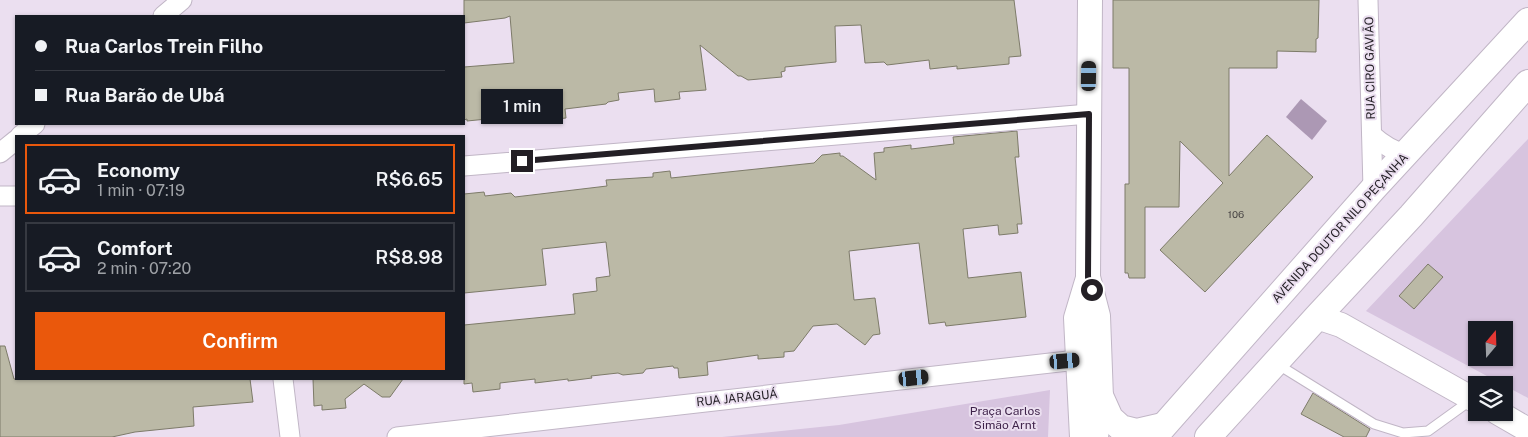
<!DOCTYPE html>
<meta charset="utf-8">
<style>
:root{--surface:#171b24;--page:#20242c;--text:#f1f3f6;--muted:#9ea1a6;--line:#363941;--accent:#ea580c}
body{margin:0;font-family:"Public Sans",sans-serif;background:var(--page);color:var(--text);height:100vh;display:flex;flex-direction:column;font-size:19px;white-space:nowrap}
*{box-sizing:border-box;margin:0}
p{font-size:16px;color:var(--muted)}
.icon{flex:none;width:28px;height:28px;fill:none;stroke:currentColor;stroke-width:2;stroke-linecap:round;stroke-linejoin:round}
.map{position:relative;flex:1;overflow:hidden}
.panel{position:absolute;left:15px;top:135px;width:450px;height:245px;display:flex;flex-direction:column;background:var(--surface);border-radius:0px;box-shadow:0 1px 4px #0004}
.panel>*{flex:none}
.top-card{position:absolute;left:15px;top:15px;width:450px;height:110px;border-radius:0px;box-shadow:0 1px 4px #0004;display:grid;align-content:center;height:110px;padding:0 20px;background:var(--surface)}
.needle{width:32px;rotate:19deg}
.tools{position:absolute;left:1468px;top:321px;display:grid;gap:10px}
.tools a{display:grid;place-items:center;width:45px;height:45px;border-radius:0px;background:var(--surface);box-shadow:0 1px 4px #0004;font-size:25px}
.end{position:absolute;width:22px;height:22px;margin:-11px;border:6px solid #231f25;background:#fff;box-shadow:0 0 0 2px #fff}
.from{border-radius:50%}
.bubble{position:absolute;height:35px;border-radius:0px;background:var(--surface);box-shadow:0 1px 4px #0004;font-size:16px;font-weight:600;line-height:35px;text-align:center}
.car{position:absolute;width:15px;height:30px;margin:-15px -8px;border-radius:6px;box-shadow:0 0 4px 1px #0007;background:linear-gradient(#222 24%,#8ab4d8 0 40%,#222 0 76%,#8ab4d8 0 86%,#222 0)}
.top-card b{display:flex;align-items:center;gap:18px;height:48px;font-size:19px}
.top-card b+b{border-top:1px solid var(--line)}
.top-card i{width:12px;height:12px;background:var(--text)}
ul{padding:9px 0 0;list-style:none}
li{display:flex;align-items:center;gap:15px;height:70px;margin:0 10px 8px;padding:0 10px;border:2px solid var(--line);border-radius:0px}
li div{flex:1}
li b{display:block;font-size:19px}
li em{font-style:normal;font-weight:600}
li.current{border-color:var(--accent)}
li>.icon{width:45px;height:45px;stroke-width:1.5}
.button{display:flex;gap:10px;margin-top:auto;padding:10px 20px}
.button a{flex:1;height:58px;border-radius:0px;background:var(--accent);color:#fff;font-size:20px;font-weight:600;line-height:58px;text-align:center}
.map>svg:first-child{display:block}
.green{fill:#d7c4df;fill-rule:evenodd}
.water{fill:#ac98b4}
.building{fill:#bbb9a6;stroke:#7d7b69}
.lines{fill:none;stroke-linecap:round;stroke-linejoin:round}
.service-casing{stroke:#c1b6c6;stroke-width:11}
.minor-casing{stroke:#c1b6c6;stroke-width:21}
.tertiary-casing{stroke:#c1b6c6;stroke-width:26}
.secondary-casing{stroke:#c1b6c6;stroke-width:28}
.service{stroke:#fff;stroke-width:9}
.minor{stroke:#fff;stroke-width:19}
.tertiary{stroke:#fff;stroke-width:24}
.secondary{stroke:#fff;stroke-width:26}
.route{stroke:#231f25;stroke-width:6}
.labels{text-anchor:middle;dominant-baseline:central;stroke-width:4;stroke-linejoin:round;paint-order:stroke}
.number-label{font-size:10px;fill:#494645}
.street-label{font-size:12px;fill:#231f25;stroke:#ebdff0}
.park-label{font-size:12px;fill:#3f234a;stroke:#ebdff0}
</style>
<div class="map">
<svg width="1528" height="437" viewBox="0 0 1528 437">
<rect width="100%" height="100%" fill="#ebdff0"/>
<g class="green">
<path d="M1528 139V398L1366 311ZM1476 330H1504V358H1476Z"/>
<polygon points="1050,390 1048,437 722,437 839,425"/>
</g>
<polygon class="water" points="1301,99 1327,121 1312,140 1286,117"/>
<g class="building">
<polygon points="464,0 1014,0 1021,56 1009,57 1009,64 957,69 957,66 930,69 929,60 887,65 884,62 865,63 861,25 835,26 836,62 785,67 785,71 781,72 782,77 748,80 741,76 738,76 700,45 706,90 679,92 680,99 655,102 654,89 618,93 619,100 608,102 606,104 565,109 566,118 518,123 517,116 467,121 467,119 464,120 464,67 514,63 510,16 505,18 464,23"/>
<polygon points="1113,0 1319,0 1318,38 1316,39 1316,52 1277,51 1277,68 1229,68 1229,176 1267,135 1313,177 1205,292 1160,250 1223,183 1180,141 1179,207 1145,207 1145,278 1129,278 1128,273 1125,273 1125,184 1129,184 1129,68 1113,68"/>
<polygon points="1017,131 1019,157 1015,157 1022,224 1017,224 1018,233 999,235 998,225 963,229 968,278 1021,272 1026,317 946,326 945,322 929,324 919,243 849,251 854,300 875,298 880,334 873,335 865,345 837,324 813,326 794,351 784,352 784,357 758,359 758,355 707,362 708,375 679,378 678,368 674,368 673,366 646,369 643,373 623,375 618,373 591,376 592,378 568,381 568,379 535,383 535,379 500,383 500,389 473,392 472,383 464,384 464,325 575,314 573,294 597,291 596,278 610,276 606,242 542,249 546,285 464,293 464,194 484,192 485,196 511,193 515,197 607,186 606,180 653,177 653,173 670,171 671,178 814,163 822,155 840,153 840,156 843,156 876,180 874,153 884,152 884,148 911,145 911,149 954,144 953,137"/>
<polygon points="1428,264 1443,277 1414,309 1399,296"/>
<polygon points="0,346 5,346 14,379 250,379 253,402 193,407 194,426 135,432 112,437 0,437"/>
<polygon points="313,379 403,379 390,397 382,397 364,384 345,399 346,408 322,410 322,405 314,406"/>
<polygon points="1313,393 1370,429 1366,437 1344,437 1301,414"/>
</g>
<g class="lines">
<g class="service-casing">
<polyline id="service" points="1277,364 1374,424 1403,433 1428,431 1471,400"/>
</g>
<g class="minor-casing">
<g id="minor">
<polyline points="1368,0 1373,189"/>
<polyline points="163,16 182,0"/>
<path d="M1372 135C1382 144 1392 151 1406 154"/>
<polyline points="20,136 35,124"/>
<polyline points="0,153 16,140"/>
<polyline points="464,166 1089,114"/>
<polyline points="0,196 16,196"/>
<polyline points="283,379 290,437"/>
<polyline points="397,437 1077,360"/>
</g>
</g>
<g class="tertiary-casing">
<g id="tertiary">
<polyline points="1090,0 1088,277 1098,316 1101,398 1096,437"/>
<polyline points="1317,317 1341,325 1476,401"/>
<polyline points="1497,412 1528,430"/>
<polyline points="1082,437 1076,318 1088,278"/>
</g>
</g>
<g class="secondary-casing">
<g id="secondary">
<polyline points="1101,398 1110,418 1121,428 1137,432 1163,426"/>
<polyline points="1154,437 1373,189 1528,21"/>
<polyline points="1208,437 1317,317 1411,216 1528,83"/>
</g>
</g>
<use href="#service" class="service"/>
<use href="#minor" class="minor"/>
<use href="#tertiary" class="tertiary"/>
<use href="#secondary" class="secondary"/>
</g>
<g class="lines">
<polyline class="route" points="522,161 1089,114 1088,277 1092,290"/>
</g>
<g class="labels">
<g class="number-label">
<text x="1236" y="214">106</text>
</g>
<g class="street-label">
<text transform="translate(1370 68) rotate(-91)">RUA CIRO GAVIÃO</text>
<text transform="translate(1340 228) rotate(-48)">AVENIDA DOUTOR NILO PEÇANHA</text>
<text transform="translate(737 398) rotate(-6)">RUA JARAGUÁ</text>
</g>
<g class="park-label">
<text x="1005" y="411">Praça Carlos<tspan x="1005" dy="14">Simão Arnt</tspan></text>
</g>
</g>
</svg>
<div class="tools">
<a><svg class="needle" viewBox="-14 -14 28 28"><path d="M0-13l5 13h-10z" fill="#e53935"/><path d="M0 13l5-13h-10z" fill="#9ea1a6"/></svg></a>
<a><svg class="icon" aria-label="layers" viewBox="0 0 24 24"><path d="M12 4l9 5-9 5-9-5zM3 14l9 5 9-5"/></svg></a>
</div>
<i class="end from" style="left:1092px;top:290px"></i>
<i class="end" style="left:522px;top:161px"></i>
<div class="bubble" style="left:481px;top:89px;width:82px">1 min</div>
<i class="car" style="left:1089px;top:76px;rotate:1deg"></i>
<i class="car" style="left:1065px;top:361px;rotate:85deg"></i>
<i class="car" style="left:914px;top:378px;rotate:84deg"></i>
<div class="top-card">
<b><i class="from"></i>Rua Carlos Trein Filho</b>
<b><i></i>Rua Barão de Ubá</b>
</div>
<section class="panel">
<ul>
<li class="current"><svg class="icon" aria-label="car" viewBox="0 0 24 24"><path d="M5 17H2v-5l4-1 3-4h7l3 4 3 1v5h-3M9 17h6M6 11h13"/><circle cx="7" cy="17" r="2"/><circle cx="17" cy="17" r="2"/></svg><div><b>Economy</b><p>1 min · 07:19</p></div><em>R$6.65</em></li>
<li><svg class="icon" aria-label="car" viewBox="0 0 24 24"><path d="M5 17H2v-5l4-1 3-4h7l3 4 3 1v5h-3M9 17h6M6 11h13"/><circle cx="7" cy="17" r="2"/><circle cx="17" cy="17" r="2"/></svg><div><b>Comfort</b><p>2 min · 07:20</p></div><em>R$8.98</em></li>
</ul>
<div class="button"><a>Confirm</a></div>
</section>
</div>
